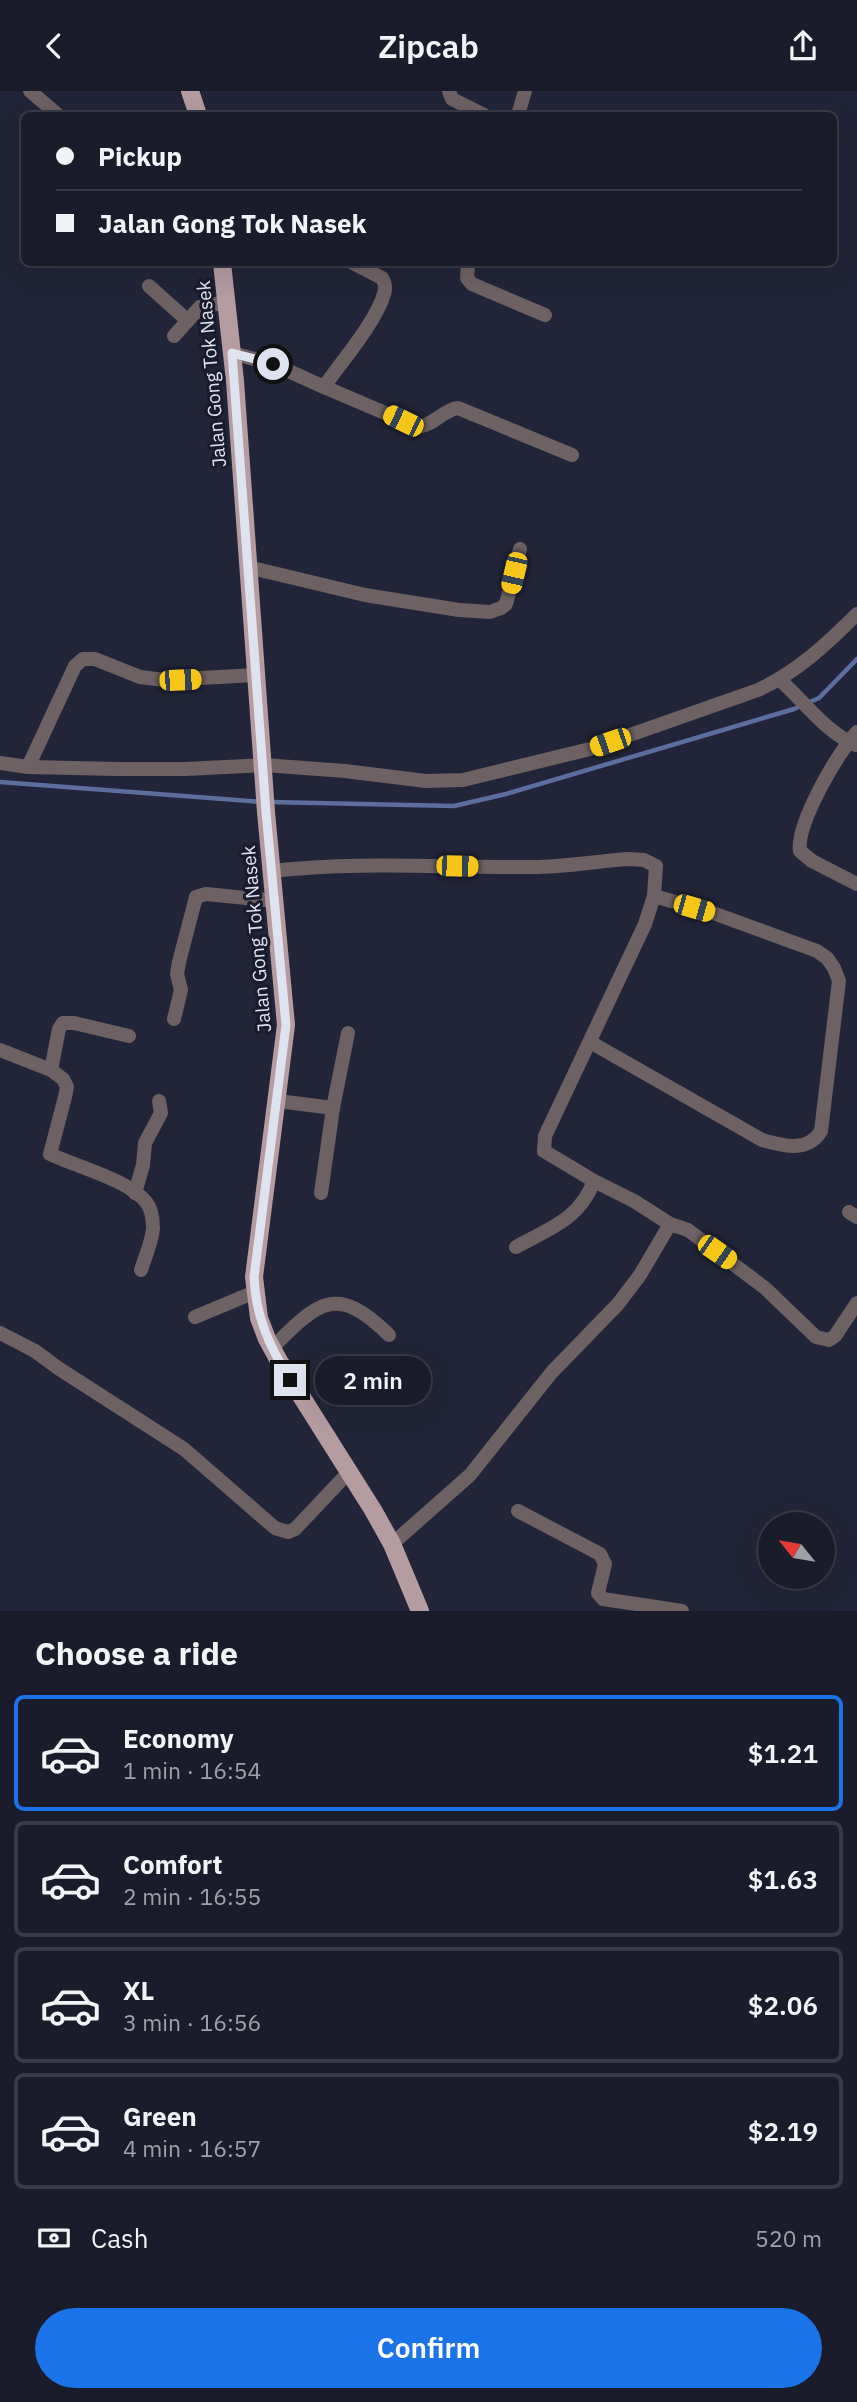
<!DOCTYPE html>
<meta charset="utf-8">
<style>
:root{--surface:#1a1c2b;--page:#232533;--text:#f1f3f6;--muted:#9fa1a9;--line:#383a47;--accent:#1a73e8}
body{margin:0;font-family:"IBM Plex Sans",sans-serif;background:var(--page);color:var(--text);height:100vh;display:flex;flex-direction:column;font-size:26px;white-space:nowrap}
*{box-sizing:border-box;margin:0}
p{font-size:23px;color:var(--muted)}
.icon{flex:none;width:38px;height:38px;fill:none;stroke:currentColor;stroke-width:2;stroke-linecap:round;stroke-linejoin:round}
.map{position:relative;height:1520px;overflow:hidden}
.details{display:flex;flex-direction:column;background:var(--surface);flex:1}
.details>*{flex:none}
.guide{position:absolute;left:21px;top:21px;width:816px;height:154px;border-radius:10px;box-shadow:0 7px 28px #0002,0 0 0 2px var(--line);display:grid;align-content:center;height:154px;padding:0 35px;background:var(--surface)}
.needle{width:46px;rotate:300deg}
.controls{position:absolute;left:758px;top:1421px;display:grid;gap:14px}
.controls a{display:grid;place-items:center;width:77px;height:77px;border-radius:50%;background:var(--surface);box-shadow:0 7px 28px #0002,0 0 0 2px var(--line);font-size:35px}
.end{position:absolute;width:32px;height:32px;margin:-16px;border:9px solid #dfe2ef;background:#111;box-shadow:0 0 0 4px #111}
.from{border-radius:50%}
.bubble{position:absolute;height:49px;border-radius:24px;background:var(--surface);box-shadow:0 7px 28px #0002,0 0 0 2px var(--line);font-size:23px;font-weight:600;line-height:49px;text-align:center}
.car{position:absolute;width:21px;height:42px;margin:-21px -10px;border-radius:9px;box-shadow:0 0 5px 2px #0007;background:linear-gradient(#f5c518 24%,#345 0 40%,#f5c518 0 76%,#345 0 86%,#f5c518 0)}
.guide b{display:flex;align-items:center;gap:24px;height:66px;font-size:26px}
.guide b+b{border-top:2px solid var(--line)}
.guide i{width:18px;height:18px;background:var(--text)}
ul{padding:0;list-style:none}
li{display:flex;align-items:center;gap:21px;height:116px;margin:0 14px 10px;padding:0 21px;border:4px solid var(--line);border-radius:10px}
li div{flex:1}
li b{display:block;font-size:26px}
li em{font-style:normal;font-weight:600}
li.on{border-color:var(--accent)}
li>.icon{width:63px;height:63px;stroke-width:1.5}
h2{padding:0 35px;font-size:32px;line-height:84px}
.pay{display:flex;align-items:center;gap:18px;height:77px;padding:0 35px;font-size:26px}
.pay p{margin-inline-start:auto}
.cta{display:flex;gap:14px;margin-top:auto;padding:14px 35px}
.cta a{flex:1;height:80px;border-radius:42px;background:var(--accent);color:#fff;font-size:28px;font-weight:600;line-height:80px;text-align:center}
header{display:flex;justify-content:space-between;align-items:center;height:91px;padding:0 35px;background:var(--surface);font-size:32px;font-weight:600}
.map>svg:first-child{display:block}
.lines{fill:none;stroke-linecap:round;stroke-linejoin:round}
.stream{stroke:#5b6e9e;stroke-width:4.5}
.minor{stroke:#6e6164;stroke-width:14}
.major{stroke:#b69ba1;stroke-width:18}
.route{stroke:#dfe2ef;stroke-width:9}
.labels{text-anchor:middle;dominant-baseline:central;stroke-width:6;stroke-linejoin:round;paint-order:stroke}
.street-label{font-size:19px;fill:#dfe2ef;stroke:#191b2f}
</style>
<header><svg class="icon" aria-label="back" viewBox="0 0 24 24"><path d="M15 5l-7 7 7 7"/></svg>Zipcab<svg class="icon" aria-label="share" viewBox="0 0 24 24"><path d="M12 15V3M7 8l5-5 5 5M5 13v7h14v-7"/></svg></header>
<div class="map">
<svg width="857" height="1520" viewBox="0 0 857 1520">
<rect width="100%" height="100%" fill="#222539"/>
<g class="lines">
<g class="stream">
<polyline points="0,691 261,711"/>
<polyline points="270,711 454,715 506,703 794,618 819,607 857,568"/>
</g>
<g class="minor">
<polyline points="30,0 58,24"/>
<polyline points="449,0 452,8 484,24"/>
<polyline points="518,24 525,0"/>
<polyline points="468,172 467,187 472,193 545,224"/>
<polyline points="149,195 187,229"/>
<polyline points="174,245 200,216 227,211"/>
<path d="M232 262 273 273 324 296C341 271 376 231 384 203 386 197 385 192 382 187L353 172"/>
<path d="M324 296 418 336C434 334 443 319 458 317L572 364"/>
<polyline points="248,476 365,504 459,519 490,521 501,517 506,513 520,458"/>
<path d="M780 589C804 610 825 641 856 654"/>
<path d="M857 641C838 661 796 733 800 760L812 770 857 793"/>
<path d="M0 672 28 676 118 678H185L264 674 345 680 426 690 463 689 590 658 758 599C797 581 827 553 857 523"/>
<polyline points="28,676 75,575 83,568 95,568 140,586 164,589 256,584"/>
<path d="M272 780C359 770 446 777 533 776 565 776 597 770 629 768L644 769 656 775 654 805 645 833 545 1045 544 1060 594 1090 634 1110 670 1133 688 1139 765 1197 816 1246 829 1249 835 1245 857 1212"/>
<polyline points="174,928 181,899 177,883 179,871 196,806 206,803 275,810"/>
<path d="M590 951 762 1049C783 1055 808 1062 821 1040L839 890 834 877 827 867 817 860 713 822 654 805"/>
<path d="M0 959 51 979 63 988 67 996 65 1006 50 1063C77 1076 127 1088 146 1111 152 1118 153 1129 153 1137 152 1151 145 1166 141 1179"/>
<polyline points="51,979 59,938 63,932 74,932 129,945"/>
<polyline points="278,1010 333,1017 348,942"/>
<polyline points="135,1102 143,1074 145,1052 161,1022 159,1010"/>
<polyline points="321,1102 333,1017"/>
<polyline points="849,1121 857,1126"/>
<path d="M516 1156C550 1137 579 1129 594 1090"/>
<polyline points="195,1226 255,1201"/>
<polyline points="0,1242 35,1260 58,1277 184,1358 275,1437 288,1441 295,1438 349,1381"/>
<path d="M272 1257C318 1211 336 1192 389 1244"/>
<polyline points="518,1420 600,1463 605,1473 598,1502 603,1508 682,1520"/>
<polyline points="392,1453 470,1384 552,1281 618,1213 640,1184 670,1133"/>
</g>
<g class="major">
<polyline points="190,0 198,24"/>
<polyline points="222,172 235,290 266,721 286,934 254,1186 259,1227 267,1248 279,1270 373,1419 392,1453 420,1520"/>
</g>
</g>
<g class="lines">
<path class="route" d="M273 273 232 262 266 721 286 934 254 1186C256 1227 269 1254 290 1289"/>
</g>
<g class="labels">
<g class="street-label">
<text transform="translate(211 283) rotate(-95)">Jalan Gong Tok Nasek</text>
<text transform="translate(256 848) rotate(-95)">Jalan Gong Tok Nasek</text>
</g>
</g>
</svg>
<div class="controls">
<a><svg class="needle" viewBox="-14 -14 28 28"><path d="M0-13l5 13h-10z" fill="#e53935"/><path d="M0 13l5-13h-10z" fill="#9fa1a9"/></svg></a>
</div>
<i class="end from" style="left:273px;top:273px"></i>
<i class="end" style="left:290px;top:1289px"></i>
<div class="bubble" style="left:315px;top:1265px;width:116px">2 min</div>
<i class="car" style="left:403px;top:330px;rotate:296deg"></i>
<i class="car" style="left:514px;top:482px;rotate:193deg"></i>
<i class="car" style="left:180px;top:589px;rotate:88deg"></i>
<i class="car" style="left:610px;top:651px;rotate:251deg"></i>
<i class="car" style="left:457px;top:775px;rotate:91deg"></i>
<i class="car" style="left:694px;top:817px;rotate:106deg"></i>
<i class="car" style="left:717px;top:1161px;rotate:125deg"></i>
<div class="guide">
<b><i class="from"></i>Pickup</b>
<b><i></i>Jalan Gong Tok Nasek</b>
</div>
</div>
<section class="details">
<h2>Choose a ride</h2>
<ul>
<li class="on"><svg class="icon" aria-label="car" viewBox="0 0 24 24"><path d="M5 17H2v-5l4-1 3-4h7l3 4 3 1v5h-3M9 17h6M6 11h13"/><circle cx="7" cy="17" r="2"/><circle cx="17" cy="17" r="2"/></svg><div><b>Economy</b><p>1 min · 16:54</p></div><em>$1.21</em></li>
<li><svg class="icon" aria-label="car" viewBox="0 0 24 24"><path d="M5 17H2v-5l4-1 3-4h7l3 4 3 1v5h-3M9 17h6M6 11h13"/><circle cx="7" cy="17" r="2"/><circle cx="17" cy="17" r="2"/></svg><div><b>Comfort</b><p>2 min · 16:55</p></div><em>$1.63</em></li>
<li><svg class="icon" aria-label="car" viewBox="0 0 24 24"><path d="M5 17H2v-5l4-1 3-4h7l3 4 3 1v5h-3M9 17h6M6 11h13"/><circle cx="7" cy="17" r="2"/><circle cx="17" cy="17" r="2"/></svg><div><b>XL</b><p>3 min · 16:56</p></div><em>$2.06</em></li>
<li><svg class="icon" aria-label="car" viewBox="0 0 24 24"><path d="M5 17H2v-5l4-1 3-4h7l3 4 3 1v5h-3M9 17h6M6 11h13"/><circle cx="7" cy="17" r="2"/><circle cx="17" cy="17" r="2"/></svg><div><b>Green</b><p>4 min · 16:57</p></div><em>$2.19</em></li>
</ul>
<div class="pay"><svg class="icon" aria-label="cash" viewBox="0 0 24 24"><path d="M3 7h18v10H3z"/><circle cx="12" cy="12" r="2"/></svg>Cash<p>520 m</p></div>
<div class="cta"><a>Confirm</a></div>
</section>
